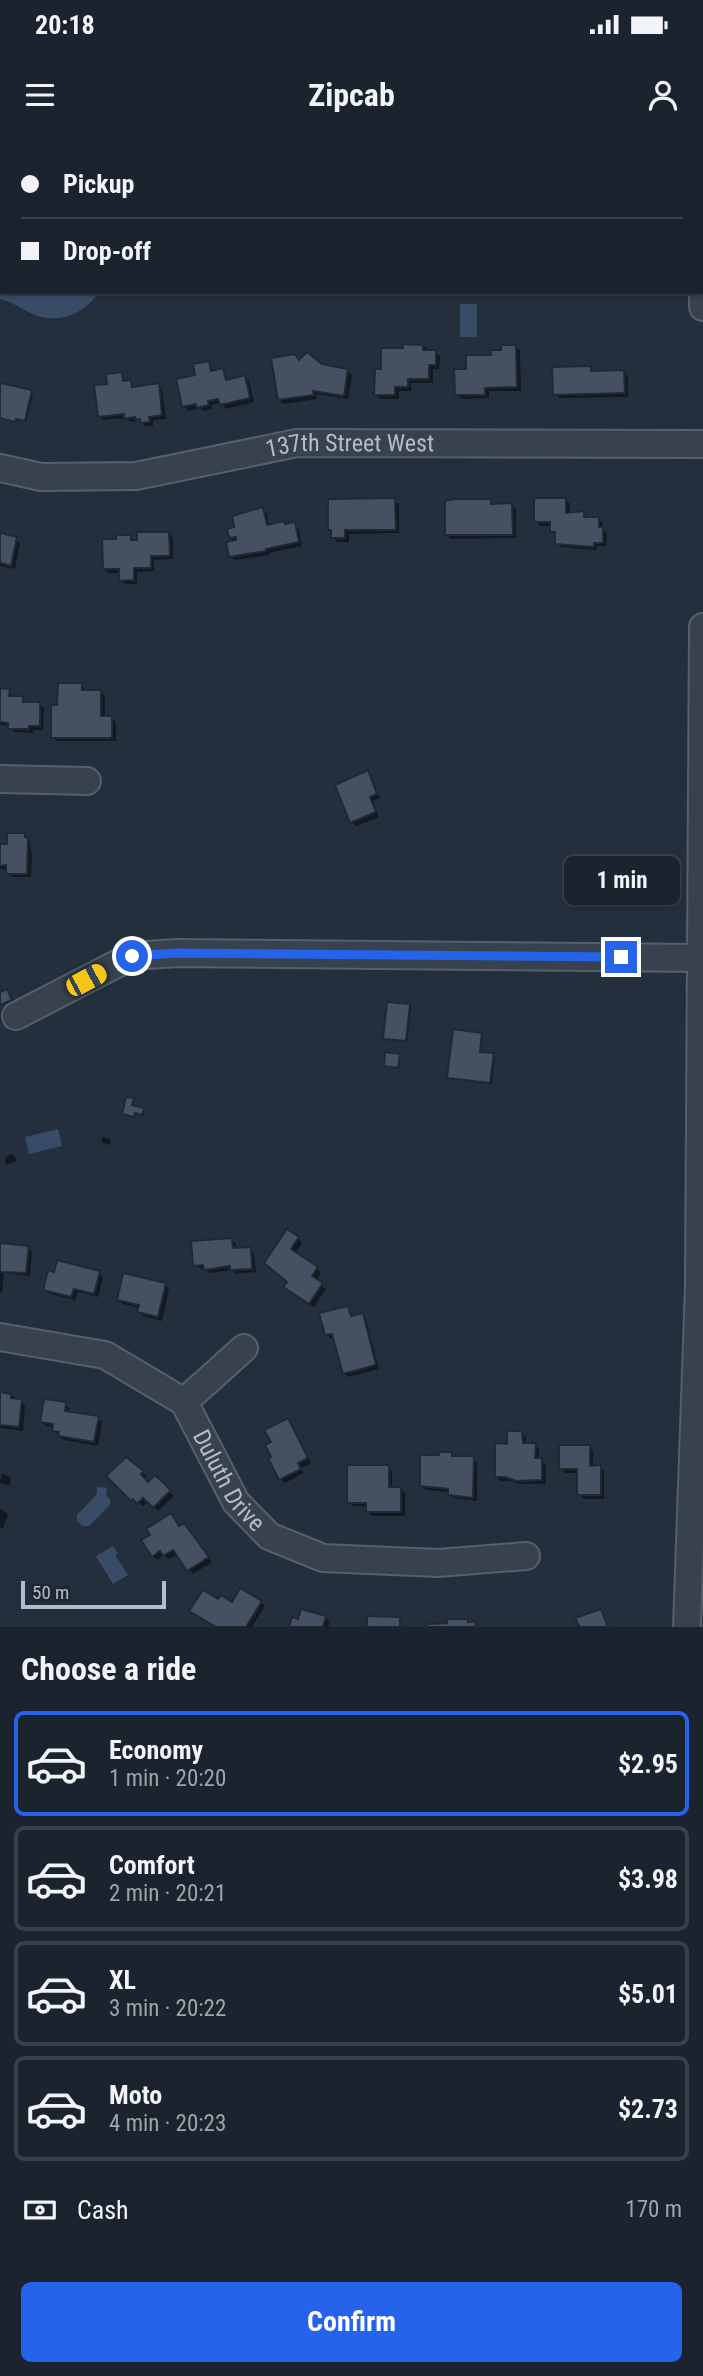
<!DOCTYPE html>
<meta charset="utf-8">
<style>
:root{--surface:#1b232e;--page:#282f3a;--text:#f1f3f6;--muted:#a0a4aa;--line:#39404a;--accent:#2563eb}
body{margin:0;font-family:"Roboto Condensed",sans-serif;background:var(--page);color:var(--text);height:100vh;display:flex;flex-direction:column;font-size:26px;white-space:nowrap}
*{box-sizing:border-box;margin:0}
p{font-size:23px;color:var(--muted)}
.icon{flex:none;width:38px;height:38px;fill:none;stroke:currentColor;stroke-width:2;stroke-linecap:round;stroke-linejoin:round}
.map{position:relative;height:1487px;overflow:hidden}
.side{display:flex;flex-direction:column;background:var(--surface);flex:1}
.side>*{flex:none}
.banner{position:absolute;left:0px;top:0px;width:704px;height:154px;box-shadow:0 2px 5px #0004,0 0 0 2px var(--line);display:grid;align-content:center;height:154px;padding:0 21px;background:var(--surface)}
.scale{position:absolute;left:21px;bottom:18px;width:145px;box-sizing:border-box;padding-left:7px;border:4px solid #b4bcc9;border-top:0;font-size:19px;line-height:24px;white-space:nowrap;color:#b4bcc9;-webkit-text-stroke:5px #1d2633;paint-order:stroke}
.end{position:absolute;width:32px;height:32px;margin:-16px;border:9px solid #2563eb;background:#fff;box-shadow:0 0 0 4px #fff}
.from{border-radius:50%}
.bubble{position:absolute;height:49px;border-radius:10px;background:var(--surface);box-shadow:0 2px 5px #0004,0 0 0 2px var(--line);font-size:23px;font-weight:700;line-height:49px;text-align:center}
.car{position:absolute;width:21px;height:42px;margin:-21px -10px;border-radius:9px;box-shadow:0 0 5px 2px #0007;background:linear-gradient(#f5c518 24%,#345 0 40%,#f5c518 0 76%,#345 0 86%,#f5c518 0)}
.banner b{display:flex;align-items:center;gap:24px;height:66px;font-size:26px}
.banner b+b{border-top:2px solid var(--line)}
.banner i{width:18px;height:18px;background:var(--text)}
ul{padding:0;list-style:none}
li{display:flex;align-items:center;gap:21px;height:105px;margin:0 14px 10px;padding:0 7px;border:4px solid var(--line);border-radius:10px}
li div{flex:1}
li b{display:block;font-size:26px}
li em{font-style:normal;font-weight:700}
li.current{border-color:var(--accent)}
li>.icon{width:63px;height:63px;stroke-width:1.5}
h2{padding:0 21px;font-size:32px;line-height:84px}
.pay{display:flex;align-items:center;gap:18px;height:77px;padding:0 21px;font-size:26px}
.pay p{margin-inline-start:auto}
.button{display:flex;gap:14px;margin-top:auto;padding:14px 21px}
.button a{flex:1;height:80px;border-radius:10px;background:var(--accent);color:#fff;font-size:28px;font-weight:700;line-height:80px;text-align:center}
.status{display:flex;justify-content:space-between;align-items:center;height:49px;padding:0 35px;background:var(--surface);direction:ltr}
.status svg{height:19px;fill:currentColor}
header{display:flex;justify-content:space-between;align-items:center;height:91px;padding:0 21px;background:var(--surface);font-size:32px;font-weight:700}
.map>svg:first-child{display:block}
.water{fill:#394c67}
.shadow{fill:#0007}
.building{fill:#455162;stroke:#1f2835;stroke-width:2}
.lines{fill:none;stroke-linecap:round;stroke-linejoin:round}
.minor-casing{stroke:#565f6c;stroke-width:30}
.minor{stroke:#38414e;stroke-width:26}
.route{stroke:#2563eb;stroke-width:9}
.labels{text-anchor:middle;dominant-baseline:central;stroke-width:5;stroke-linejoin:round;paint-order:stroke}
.street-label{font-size:24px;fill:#b4bcc9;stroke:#1d2633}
</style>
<div class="status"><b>20:18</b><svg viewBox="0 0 49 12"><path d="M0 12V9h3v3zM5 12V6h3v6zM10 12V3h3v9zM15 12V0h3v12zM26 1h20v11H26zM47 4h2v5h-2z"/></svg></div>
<header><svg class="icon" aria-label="menu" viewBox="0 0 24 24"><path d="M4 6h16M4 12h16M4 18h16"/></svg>Zipcab<svg class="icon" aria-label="person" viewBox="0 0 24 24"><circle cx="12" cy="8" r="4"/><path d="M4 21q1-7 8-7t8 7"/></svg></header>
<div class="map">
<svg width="703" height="1487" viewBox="0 0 703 1487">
<rect width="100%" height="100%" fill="#242f3e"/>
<g class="water">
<path d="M0 35 2 152H99C85 172 66 182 41 177 27 173 14 162 0 159Z"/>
<rect x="460" y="164" width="17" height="33"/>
<polygon points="58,989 62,1006 29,1014 25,997"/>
<polygon points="97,1347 107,1348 106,1356 110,1359 110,1365 89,1386 82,1386 77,1380 77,1375 97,1354"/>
<polygon points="113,1406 118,1413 115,1415 128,1435 113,1444 96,1416"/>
</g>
<g class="shadow">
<polygon points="200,0 255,0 261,2 200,2"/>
<polygon points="423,206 440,216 439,229 433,229 433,243 411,243 411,251 399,251 399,259 380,259 376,255 383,231"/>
<polygon points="516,206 520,211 521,251 489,251 489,258 461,259 456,254 493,217"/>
<polygon points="208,222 214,232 222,230 228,241 244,237 249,241 254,262 226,269 221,263 211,265 212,269 203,271 200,268 188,271 184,266 197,236"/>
<polygon points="300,222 347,231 352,235 348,259 316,254 317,259 283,264 279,259"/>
<polygon points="590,228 595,233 623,232 628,236 628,257 559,258 555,254"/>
<polygon points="121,234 126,243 131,242 135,249 158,245 162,249 166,279 153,280 153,286 146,286 139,281 130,282 126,278 104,280 99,276 109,245"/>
<polygon points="0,245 33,254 26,282 17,280 16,282 1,278"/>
<polygon points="395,360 399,365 399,393 349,394 349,402 337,402 333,397 333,392"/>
<polygon points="566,360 570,364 570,374 584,373 588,379 598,379 603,383 603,389 607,393 606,406 597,406 597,410 561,407 557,403 552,386 540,386 536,381"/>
<polygon points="490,361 494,365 511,365 516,369 516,398 451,399 447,395"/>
<polygon points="263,369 267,373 269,386 294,384 299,389 302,406 269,413 270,415 235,420 231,416 235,402 230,397"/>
<polygon points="169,393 173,398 173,419 154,420 154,431 137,432 137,444 125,444 121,440 121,433 109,433 104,429 130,397 135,402"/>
<polygon points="0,396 16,399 20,403 15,429 0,426"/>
<polygon points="81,545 86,551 101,552 105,556 105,578 111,578 116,582 116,601 57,601 53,597 59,567"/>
<polygon points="0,550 9,550 13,558 22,558 27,563 40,564 44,568 43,590 33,590 33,593 14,592 10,586 0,585"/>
<polygon points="367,632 371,636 380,658 373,661 379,677 356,686 352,682"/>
<polygon points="24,695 29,699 32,715 31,737 12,737 8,733 8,729 0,729 0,706 9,706"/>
<polygon points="409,866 411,867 407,902 386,900 385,898"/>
<polygon points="481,894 481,914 495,917 492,944 451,939 449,937"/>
<polygon points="133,960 133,967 143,970 144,976 136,974 135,977 124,974"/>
<polygon points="102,997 110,999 111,1005 102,1003"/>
<polygon points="13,1014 17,1021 6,1025 5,1017"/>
<polygon points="298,1098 302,1103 295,1114 321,1132 316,1141 326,1149 314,1167 290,1151 289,1142 270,1127"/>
<polygon points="232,1100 236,1104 236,1110 250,1109 254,1113 256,1132 236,1134 232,1130 210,1133 195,1125"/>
<polygon points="0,1105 28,1108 32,1112 30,1136 4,1133 2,1153 0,1152"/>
<polygon points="99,1133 103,1137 98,1157 78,1152 75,1160 50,1154 45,1150"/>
<polygon points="165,1145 169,1149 162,1181 143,1176 139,1172 140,1168 123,1164 119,1160"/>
<polygon points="348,1168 353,1177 362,1175 366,1179 379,1229 348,1237 344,1233 335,1198 331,1199 327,1195"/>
<polygon points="0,1254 11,1255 25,1265 23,1291 0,1288"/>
<polygon points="65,1264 69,1268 69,1273 98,1278 102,1282 98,1306 64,1300 54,1291 54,1287 46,1286 42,1282"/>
<polygon points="287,1280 311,1323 301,1328 304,1333 285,1343 281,1339 273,1318 273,1303"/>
<polygon points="521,1293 526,1297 526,1305 535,1304 539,1309 539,1320 546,1324 546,1344 521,1344 510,1341 501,1341 496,1337 509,1305"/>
<polygon points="589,1307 593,1311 593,1328 600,1327 604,1331 604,1359 584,1359 579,1354 579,1333 565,1333 561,1328"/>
<polygon points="451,1314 455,1318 473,1318 477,1322 477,1361 454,1358 449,1352 426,1350 421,1346"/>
<polygon points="126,1319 147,1336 144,1340 148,1344 155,1337 174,1356 158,1371 148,1361 143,1366 138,1362 136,1364 108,1336"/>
<polygon points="388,1327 392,1331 392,1348 401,1348 405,1353 405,1376 372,1376 368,1372 368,1366 353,1366 348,1362"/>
<polygon points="2,1334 11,1337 10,1346 0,1343"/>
<polygon points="0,1369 8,1374 3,1389 0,1388"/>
<polygon points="188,1389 212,1422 193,1434 178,1414 169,1419 164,1415 157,1420 153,1416"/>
<polygon points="219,1461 232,1465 261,1462 265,1466 252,1487 216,1487 196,1475"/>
<polygon points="325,1478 330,1482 328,1487 291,1487 293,1479"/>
</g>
<g class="building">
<polygon points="403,204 423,205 423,210 436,210 436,225 429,225 429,239 408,239 408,247 395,247 395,255 374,255 375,229 381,229 381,208 403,208"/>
<polygon points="501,205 516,205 517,247 485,248 485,255 455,255 454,229 466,229 466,215 491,215 491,210 501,210"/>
<polygon points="307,212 322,224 348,229 344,256 313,251 314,255 278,260 271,218 295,214 299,220"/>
<polygon points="209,221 211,231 223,228 226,240 245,235 250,258 220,265 218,259 208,261 209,265 197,268 196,264 182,267 176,239 195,235 193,224"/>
<polygon points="591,226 591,231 624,230 625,253 553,255 552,227"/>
<polygon points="122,232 123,241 131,240 132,247 159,243 162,275 149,277 150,282 140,283 140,279 136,280 135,277 124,279 124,274 98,277 94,245 107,244 106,234"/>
<polygon points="0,243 32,250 25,281 16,279 15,282 0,278"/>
<polygon points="395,358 396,390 345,390 345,398 331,398 331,390 328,390 328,359"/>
<polygon points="534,358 566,358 566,373 584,371 584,377 599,377 599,387 603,387 603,403 594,403 594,407 555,404 555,392 550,392 550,382 534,382"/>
<polygon points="455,359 491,359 491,364 512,363 513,395 445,395 445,361"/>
<polygon points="263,367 267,385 284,381 285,384 295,382 299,402 266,409 266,411 229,417 226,402 236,400 236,397 229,398 227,389 234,387 232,376"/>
<polygon points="137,392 169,392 170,416 151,416 151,428 134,428 134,440 119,441 119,429 103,429 102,399 116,399 116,395 131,395 131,400 137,400"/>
<polygon points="0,393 17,397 11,426 0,423"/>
<polygon points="58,543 82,543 82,550 101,550 101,576 112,576 112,598 51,598 51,565 57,565"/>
<polygon points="0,548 10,549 9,556 23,556 23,562 40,562 40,586 29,586 29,589 8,589 8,583 0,582"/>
<polygon points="368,630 377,654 370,657 376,672 350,683 335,645"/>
<polygon points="7,693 25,693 25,697 28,697 27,734 6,734 6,725 0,726 0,704 7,704"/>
<polygon points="7,849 12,860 0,865 0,852"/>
<polygon points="387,862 410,864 406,901 383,899"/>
<polygon points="453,889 482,893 480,912 494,913 490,943 447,938"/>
<polygon points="385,912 400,914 398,928 384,926"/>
<polygon points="126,957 134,958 132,965 144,968 142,975 135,973 134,977 122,974"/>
<polygon points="287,1089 299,1097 291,1109 318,1127 312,1136 323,1143 309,1164 283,1147 287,1142 264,1123"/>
<polygon points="232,1098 233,1108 251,1107 252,1129 230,1130 230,1126 204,1130 203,1125 193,1126 191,1101"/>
<polygon points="0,1103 29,1106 26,1133 0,1132"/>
<polygon points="57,1120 100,1131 94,1154 74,1149 71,1157 43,1150 48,1130 54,1132"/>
<polygon points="123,1133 166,1143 158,1177 137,1172 139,1165 117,1160"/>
<polygon points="348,1166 351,1176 363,1173 376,1225 343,1234 332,1194 325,1195 319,1173"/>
<polygon points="0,1252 11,1254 11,1258 22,1259 19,1287 0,1285"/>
<polygon points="44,1259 66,1262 65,1271 99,1276 94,1302 58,1296 59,1292 52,1291 53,1284 40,1282"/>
<polygon points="288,1278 308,1318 298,1323 301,1329 279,1340 268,1318 271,1317 265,1305 271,1302 264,1290"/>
<polygon points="507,1291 522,1291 523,1303 536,1303 535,1318 542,1318 542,1340 516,1341 505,1337 495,1337 495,1303 507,1304"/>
<polygon points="559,1305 590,1305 590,1326 601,1325 601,1355 577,1355 577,1329 559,1329"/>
<polygon points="439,1312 452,1312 452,1316 474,1316 473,1358 448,1355 448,1349 420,1346 420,1315 439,1315"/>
<polygon points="126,1317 144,1331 141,1334 148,1342 155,1335 171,1350 153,1368 143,1358 137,1364 133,1359 131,1361 106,1336"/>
<polygon points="347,1325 389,1325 389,1347 401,1347 401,1372 366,1372 366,1363 347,1363"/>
<polygon points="171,1373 179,1386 184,1383 209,1417 187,1431 173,1410 163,1416 160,1411 152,1417 141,1400 150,1395 146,1389"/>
<polygon points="240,1448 262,1461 246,1487 216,1487 189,1471 203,1450 218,1459 221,1455 232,1462"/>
<polygon points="301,1469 326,1476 323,1487 289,1487 292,1477 298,1479"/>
<polygon points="601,1469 608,1487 576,1487 579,1486 575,1478"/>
<polygon points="367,1476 400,1477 400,1487 367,1487"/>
<polygon points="447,1479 468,1479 468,1482 475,1481 476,1487 427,1487 427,1484 447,1483"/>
</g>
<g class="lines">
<g class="minor-casing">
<g id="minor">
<polyline points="702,16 703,167"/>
<path id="s1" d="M0 328 41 337 136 336 297 303 703 304"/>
<polyline points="0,639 87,641"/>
<polyline points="16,876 132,816 177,813 701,818"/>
<path id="s2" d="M0 1197 105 1215 184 1262 236 1362 269 1396 323 1418 438 1423 526 1416"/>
<polyline points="184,1262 244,1208"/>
<polyline points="687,1487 699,1146 703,487"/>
</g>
</g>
<use href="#minor" class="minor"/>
</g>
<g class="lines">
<polyline class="route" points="132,816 177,813 621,817"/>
</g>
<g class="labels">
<g class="street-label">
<text stroke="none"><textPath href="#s1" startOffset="354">137th Street West</textPath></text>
<text stroke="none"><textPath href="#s2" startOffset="289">Duluth Drive</textPath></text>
</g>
</g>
</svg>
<div class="scale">50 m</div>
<i class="end from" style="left:132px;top:816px"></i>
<i class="end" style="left:621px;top:817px"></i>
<div class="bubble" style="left:564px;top:716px;width:116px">1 min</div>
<i class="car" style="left:86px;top:840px;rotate:62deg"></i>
<div class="banner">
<b><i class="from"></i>Pickup</b>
<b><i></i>Drop-off</b>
</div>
</div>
<section class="side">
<h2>Choose a ride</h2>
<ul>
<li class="current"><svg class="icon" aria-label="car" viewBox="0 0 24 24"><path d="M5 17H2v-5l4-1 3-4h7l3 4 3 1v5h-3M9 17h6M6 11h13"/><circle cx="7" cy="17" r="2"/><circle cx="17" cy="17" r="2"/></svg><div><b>Economy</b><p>1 min · 20:20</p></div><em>$2.95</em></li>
<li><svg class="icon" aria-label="car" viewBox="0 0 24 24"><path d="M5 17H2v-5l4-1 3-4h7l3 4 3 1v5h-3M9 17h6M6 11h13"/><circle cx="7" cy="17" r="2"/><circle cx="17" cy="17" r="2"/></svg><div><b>Comfort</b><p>2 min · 20:21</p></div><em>$3.98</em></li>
<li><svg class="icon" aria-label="car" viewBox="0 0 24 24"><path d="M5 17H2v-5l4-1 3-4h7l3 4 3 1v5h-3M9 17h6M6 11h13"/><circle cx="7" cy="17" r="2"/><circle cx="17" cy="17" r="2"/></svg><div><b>XL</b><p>3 min · 20:22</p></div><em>$5.01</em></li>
<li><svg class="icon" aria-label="car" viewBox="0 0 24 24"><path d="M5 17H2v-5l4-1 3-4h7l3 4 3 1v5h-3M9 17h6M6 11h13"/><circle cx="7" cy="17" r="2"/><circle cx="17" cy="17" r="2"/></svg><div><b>Moto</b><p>4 min · 20:23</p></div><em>$2.73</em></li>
</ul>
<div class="pay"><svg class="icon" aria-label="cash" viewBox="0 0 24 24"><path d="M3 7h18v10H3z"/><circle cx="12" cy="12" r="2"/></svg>Cash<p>170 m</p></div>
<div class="button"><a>Confirm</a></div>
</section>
